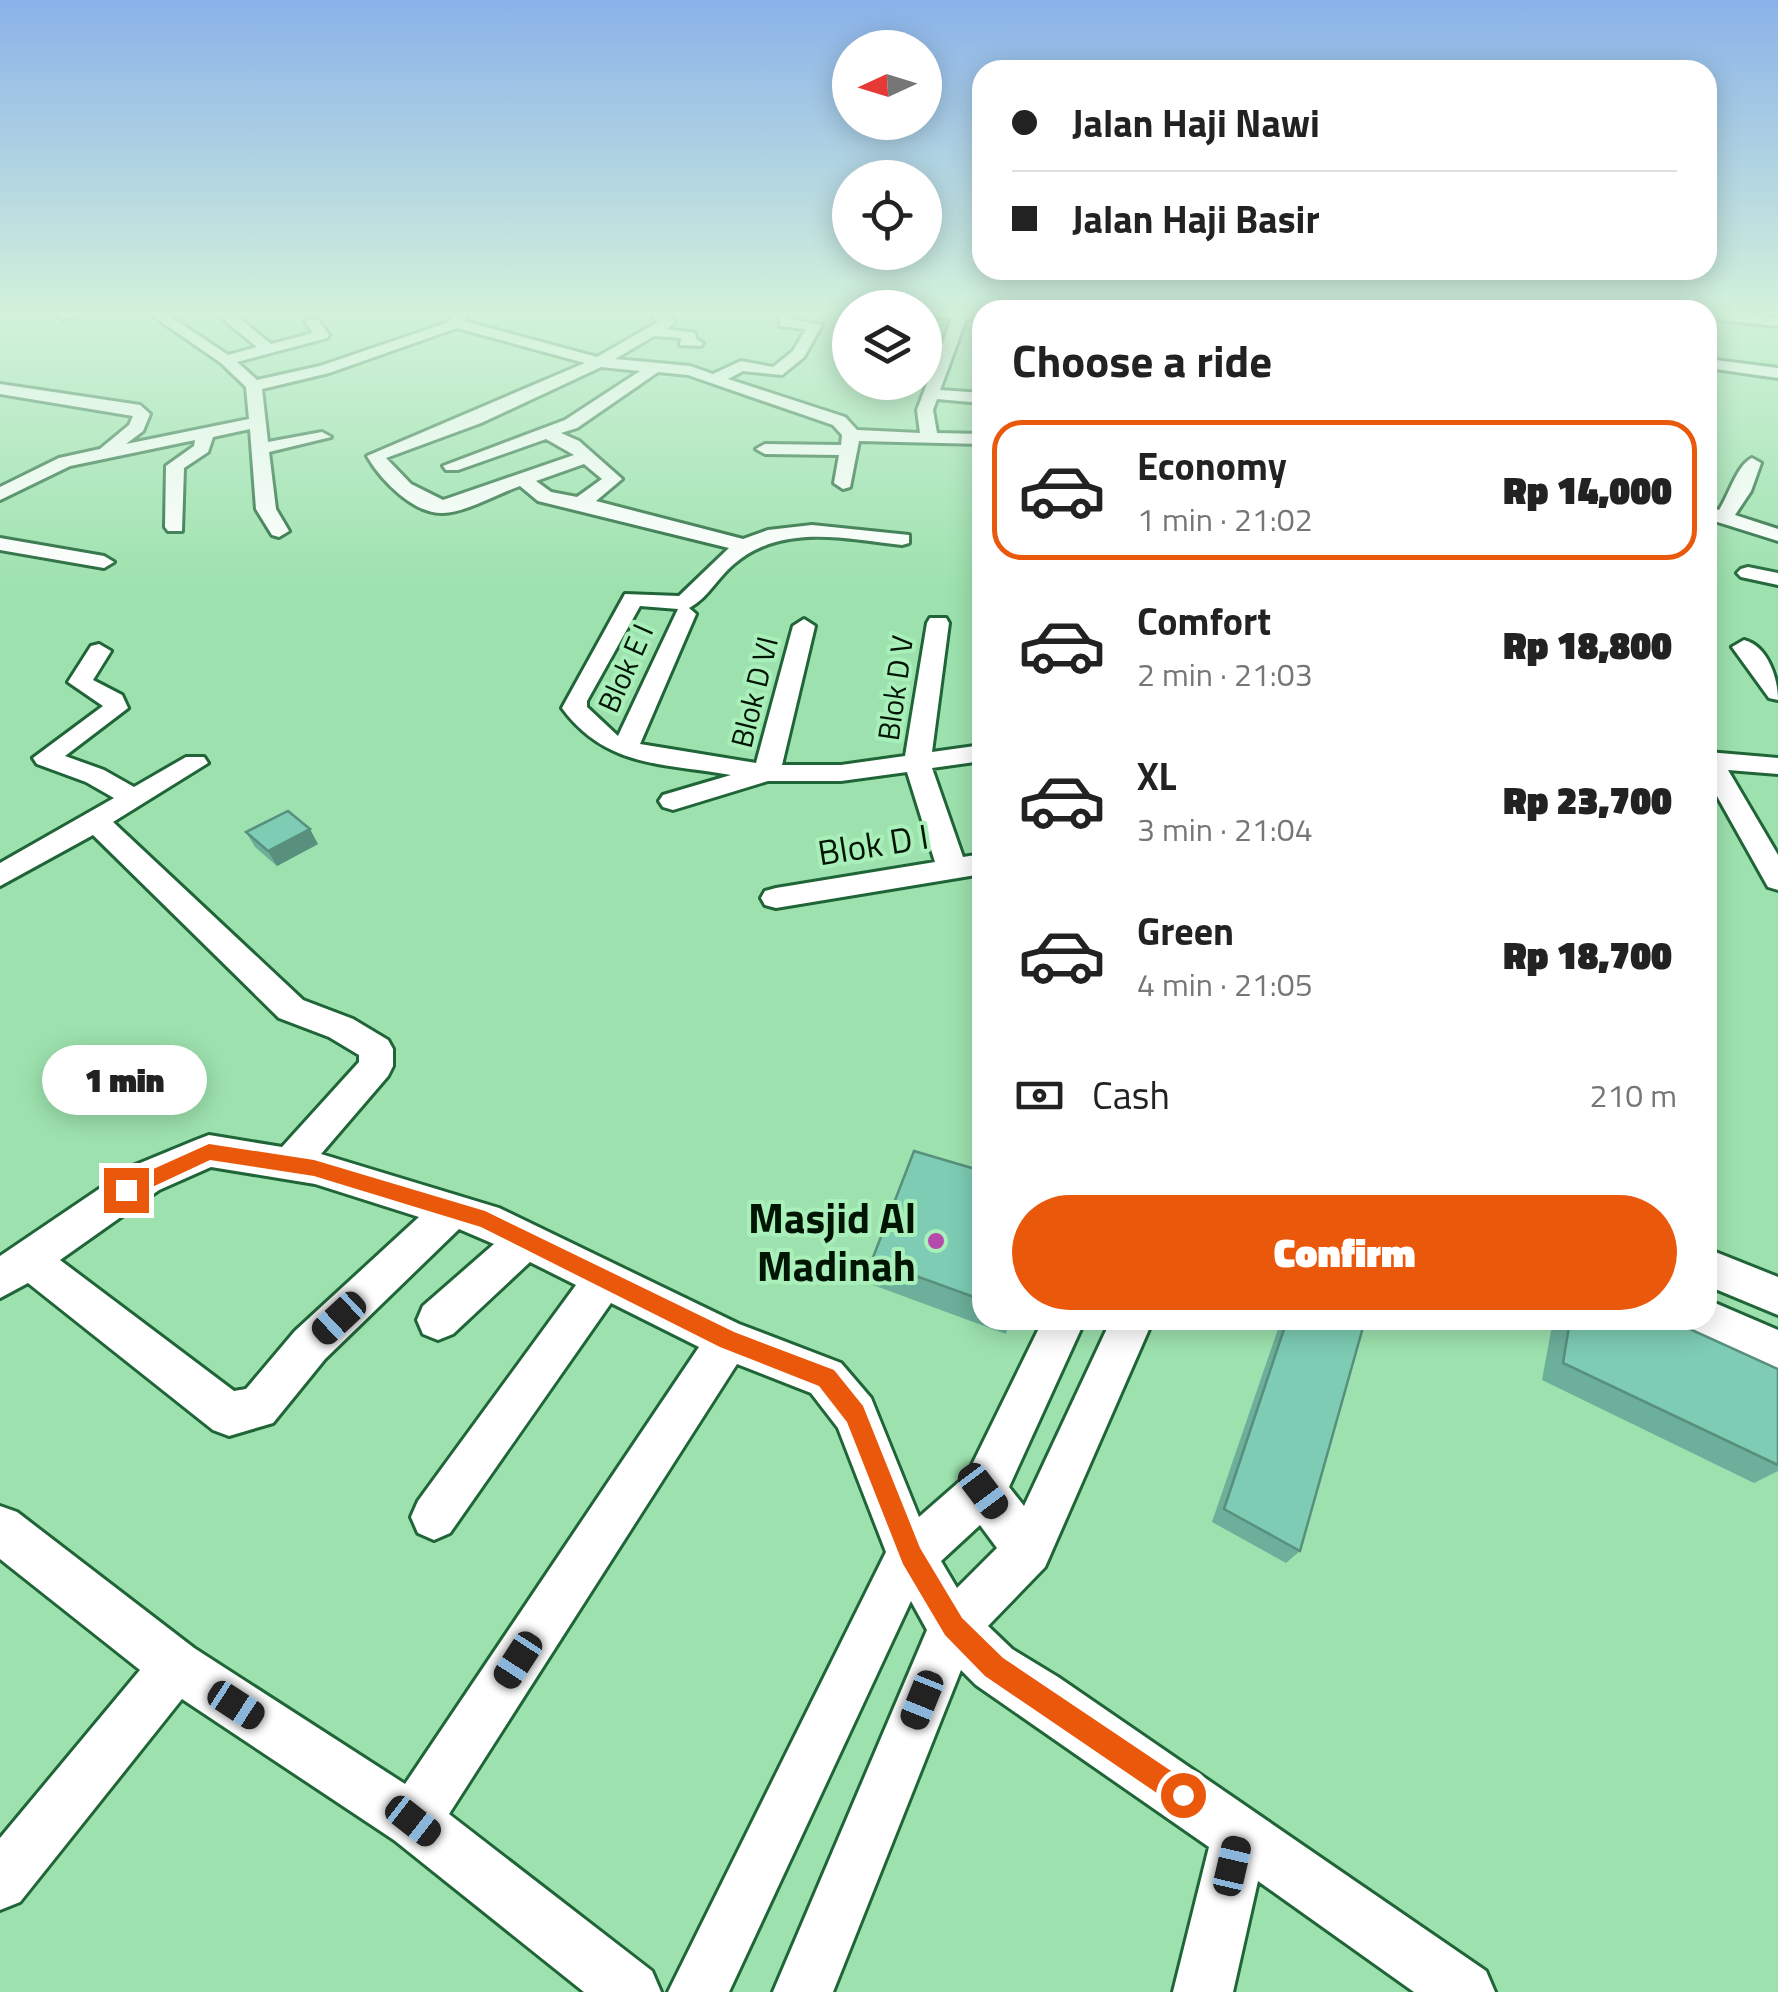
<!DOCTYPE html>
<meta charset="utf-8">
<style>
:root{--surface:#fff;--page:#f6f6f6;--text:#222;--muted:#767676;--line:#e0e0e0;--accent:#ea580c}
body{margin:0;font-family:"Titillium Web",sans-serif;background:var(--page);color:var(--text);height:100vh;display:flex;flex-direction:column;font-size:38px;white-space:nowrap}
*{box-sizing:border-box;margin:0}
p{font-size:32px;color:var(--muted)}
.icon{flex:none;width:55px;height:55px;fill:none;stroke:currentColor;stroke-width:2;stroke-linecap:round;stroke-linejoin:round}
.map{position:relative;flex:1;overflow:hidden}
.sheet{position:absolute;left:972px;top:300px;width:745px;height:1030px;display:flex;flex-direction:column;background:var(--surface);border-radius:30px;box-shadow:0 5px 25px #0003}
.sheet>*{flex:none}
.hud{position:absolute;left:972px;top:60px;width:745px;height:220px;border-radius:30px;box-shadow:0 5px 25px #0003;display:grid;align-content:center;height:220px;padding:0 40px;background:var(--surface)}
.needle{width:65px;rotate:266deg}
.tools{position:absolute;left:832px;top:30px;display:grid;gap:20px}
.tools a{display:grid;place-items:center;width:110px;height:110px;border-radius:50%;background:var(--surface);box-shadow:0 5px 25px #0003;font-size:50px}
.end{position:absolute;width:45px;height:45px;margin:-22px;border:12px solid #ea580c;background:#fff;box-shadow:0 0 0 5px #fff}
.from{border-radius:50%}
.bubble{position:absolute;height:70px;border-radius:35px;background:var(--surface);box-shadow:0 5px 25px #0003;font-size:32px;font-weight:800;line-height:70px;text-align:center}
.car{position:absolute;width:30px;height:60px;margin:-30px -15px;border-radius:12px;box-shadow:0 0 8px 2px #0007;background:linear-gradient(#222 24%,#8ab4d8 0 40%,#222 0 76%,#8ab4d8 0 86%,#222 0)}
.hud b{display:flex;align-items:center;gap:35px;height:95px;font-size:38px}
.hud b+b{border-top:2px solid var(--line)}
.hud i{width:25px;height:25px;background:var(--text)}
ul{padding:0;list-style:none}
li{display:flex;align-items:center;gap:30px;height:140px;margin:0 20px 15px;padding:0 20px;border:5px solid transparent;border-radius:30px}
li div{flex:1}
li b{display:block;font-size:38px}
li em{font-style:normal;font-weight:800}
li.selected{border-color:var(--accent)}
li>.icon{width:90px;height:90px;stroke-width:1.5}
h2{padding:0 40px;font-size:45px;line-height:120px}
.pay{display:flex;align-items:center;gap:25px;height:110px;padding:0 40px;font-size:38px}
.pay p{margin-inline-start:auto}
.primary-button{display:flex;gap:20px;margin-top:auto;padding:20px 40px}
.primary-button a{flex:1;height:115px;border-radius:60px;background:var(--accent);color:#fff;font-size:40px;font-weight:800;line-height:115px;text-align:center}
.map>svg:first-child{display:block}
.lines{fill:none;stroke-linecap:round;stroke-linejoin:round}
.minor-casing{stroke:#206538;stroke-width:6}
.minor{fill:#fff;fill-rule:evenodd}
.wall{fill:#6caf9a}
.shaded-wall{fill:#588f7d}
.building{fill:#7dccb3;stroke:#588f7d;stroke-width:2.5}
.route{fill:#ea580c}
.poi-dot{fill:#b64bac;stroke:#a9efba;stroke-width:4}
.labels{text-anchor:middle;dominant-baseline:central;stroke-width:8;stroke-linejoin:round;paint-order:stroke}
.far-street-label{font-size:30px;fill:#001504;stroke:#a9efba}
.street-label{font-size:35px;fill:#001504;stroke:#a9efba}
.near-poi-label{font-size:42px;font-weight:bold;fill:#001504;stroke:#a9efba;text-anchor:end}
</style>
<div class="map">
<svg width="1778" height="1992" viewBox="0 0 1778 1992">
<rect width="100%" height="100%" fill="#9de2ae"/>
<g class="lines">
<g class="minor-casing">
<g id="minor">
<polygon points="67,311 90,311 63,320 56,316"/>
<path d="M146 311H162L228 355 257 347 223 319V313H233L271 344 313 333 305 321 317 318 329 335 327 338 237 362 257 380 320 366 443 324 450 320 454 311H468L464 321 597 357 658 322 653 316 657 311H671L668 315 675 322 667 329 695 333 696 339 703 343 701 346 680 345 681 338 654 336 615 359 690 366 713 374 741 361 773 367 793 351 806 329 780 326 779 311H791L792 319 822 325 804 357 782 375 743 371 728 379 845 417 857 430 920 433 917 410 952 318 925 317V311L982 312V318L966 319 940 390 982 393V403L937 399 933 410 937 433 982 434V444L859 441 850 487 843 489 834 483 839 455 765 454 756 449 765 444 841 445 842 435 833 425 688 375 658 372 577 428 561 433 579 441 622 479 596 501 743 539 768 530 812 525 909 535V543L902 545C845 539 782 523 734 564 717 578 708 598 689 608L696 614 640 744 756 763 793 626 804 619 815 626 782 765H841L905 756 927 623 930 618H946L949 623 932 752 982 745V761L932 768 963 857 982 854V874L776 908 765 905 761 898 765 891 776 888 935 862 907 772 841 781H768L673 810 663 807 659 801 663 795 731 775C664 763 606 768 562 708L625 594 679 596 729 548 538 501 520 486C497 494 467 512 443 513 413 514 380 479 367 456L585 363 457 328 329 373 262 389 268 442 322 432 331 437 269 452 276 509 289 531 279 537 272 535 256 509 250 429 213 437 208 452 184 468 182 531H168L165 527 166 466 194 446 195 440 70 466 0 500V487L59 458 100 449 129 425 133 416 0 394V384L140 405 150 414 143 431 126 444 249 419 246 387 221 363ZM601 367 640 371 565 420 443 466 446 470H458L546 439 574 455 443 500 411 484 386 458 481 423ZM584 464 602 479 577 497 551 492 536 481ZM640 606 678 609 618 736 587 707V701Z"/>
<polygon points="1726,313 1778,318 1778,326 1721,320 1719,317"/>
<polygon points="1708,359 1778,368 1778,378 1708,368"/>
<path d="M1752 458 1761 463 1751 491 1735 515 1778 529V541L1708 519V507L1719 510C1729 495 1737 465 1752 458Z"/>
<polygon points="0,538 104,556 114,562 104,568 0,550"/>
<polygon points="1748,567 1778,573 1778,585 1741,577 1737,573 1741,569"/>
<path d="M1744 640C1768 646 1778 679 1778 700L1769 698 1732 647Z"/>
<path d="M99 644 111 651 93 680 122 695 128 708 65 756 104 770 134 787 186 757H204L208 763 113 822 303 1000 353 1019 388 1040 393 1049V1066L388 1076 321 1154 499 1208 739 1324 841 1363 871 1398 919 1517 967 1475 1043 1320H1085L1009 1487 1024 1506 1111 1320H1153L1045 1567 988 1626 1012 1649 1058 1677 1486 1971 1495 1992H1414L1258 1881 1233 1992H1173L1209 1847 976 1685 961 1670 833 1992H773L927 1630 911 1601 729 1992H668L886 1552 838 1428 811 1393 737 1364 449 1814 652 1971 661 1992H584L394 1840 182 1699 20 1902 0 1910V1838L140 1670 0 1559V1506L17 1512 194 1648 405 1784 699 1347 611 1303 450 1533 434 1540 418 1533 411 1517 418 1501 576 1285 530 1262 453 1334 438 1340 423 1334 417 1320 423 1306 494 1244 459 1229 325 1359 273 1423 229 1436 213 1430 28 1283 0 1298V1256L133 1166 196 1140 209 1135 282 1147 359 1062V1055L329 1037 279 1018 93 835 0 886V863L114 798 86 782 37 764 33 758 103 706 68 682 91 646ZM211 1167 315 1184 419 1217 295 1331 246 1389 234 1391 60 1260 159 1190ZM980 1525 997 1548 957 1588 941 1561Z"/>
<polygon points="1708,752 1778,758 1778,774 1728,770 1778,855 1778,890 1768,887 1708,780"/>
<polygon points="1708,1249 1778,1277 1778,1315 1708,1286"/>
<polygon points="1708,1300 1778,1330 1778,1372 1693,1334 1687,1320 1708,1320"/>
</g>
</g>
<use href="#minor" class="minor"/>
</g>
<g class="wall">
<polygon points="693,311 777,311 693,313"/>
<polygon points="246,832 318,844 277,866 255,847"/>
<polygon points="982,1171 982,1320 1010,1320 1006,1334 873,1285 872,1260"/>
<polygon points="1281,1320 1365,1320 1300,1551 1286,1563 1212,1522"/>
<polygon points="1553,1320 1670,1320 1778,1369 1778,1471 1754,1483 1542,1380"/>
</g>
<polygon class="shaded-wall" points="310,829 318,844 277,866 268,851"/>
<g class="building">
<polygon points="288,811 310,829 268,851 246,832"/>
<polygon points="914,1151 982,1171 982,1300 872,1260"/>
<polygon points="1287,1320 1365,1320 1300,1551 1224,1509"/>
<polygon points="1570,1320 1670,1320 1778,1369 1778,1465 1563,1363"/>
</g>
<linearGradient id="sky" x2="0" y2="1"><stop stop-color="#8ab2e9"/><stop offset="0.53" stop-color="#d3f2db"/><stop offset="1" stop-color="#d3f2db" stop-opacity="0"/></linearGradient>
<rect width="1778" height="590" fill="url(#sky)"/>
<polygon class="route" points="209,1144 314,1160 485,1211 734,1332 834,1370 863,1406 920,1548 962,1618 1003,1658 1192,1785 1196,1795 1192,1804 1183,1808 1173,1804 985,1676 945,1635 903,1564 847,1422 819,1386 720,1347 481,1227 314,1176 210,1160 133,1196 120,1196 120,1184"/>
<circle class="poi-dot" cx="936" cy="1241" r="10"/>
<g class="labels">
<g class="far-street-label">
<text transform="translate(625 668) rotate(-66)">Blok E I</text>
<text transform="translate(895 688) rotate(-82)">Blok D V</text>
<text transform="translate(754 692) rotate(-76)">Blok D VI</text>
</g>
<g class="street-label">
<text transform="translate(873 844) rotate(-9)">Blok D I</text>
</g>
<g class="near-poi-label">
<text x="916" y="1217">Masjid Al<tspan x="916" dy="48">Madinah</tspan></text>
</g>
</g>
</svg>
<div class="tools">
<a><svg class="needle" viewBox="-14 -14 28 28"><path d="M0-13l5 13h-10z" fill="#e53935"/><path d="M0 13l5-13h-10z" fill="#767676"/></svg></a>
<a><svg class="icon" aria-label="locate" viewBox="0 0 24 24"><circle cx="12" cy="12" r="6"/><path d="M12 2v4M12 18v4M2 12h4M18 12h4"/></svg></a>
<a><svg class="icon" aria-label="layers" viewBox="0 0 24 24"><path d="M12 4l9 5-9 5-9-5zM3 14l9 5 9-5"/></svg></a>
</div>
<i class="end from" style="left:1183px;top:1795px"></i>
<i class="end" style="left:126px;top:1190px"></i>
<div class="bubble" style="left:42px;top:1045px;width:165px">1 min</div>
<i class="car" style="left:339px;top:1318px;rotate:227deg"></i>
<i class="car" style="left:983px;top:1491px;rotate:143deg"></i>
<i class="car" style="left:518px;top:1660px;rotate:213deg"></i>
<i class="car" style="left:922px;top:1700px;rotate:202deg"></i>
<i class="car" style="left:236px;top:1705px;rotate:123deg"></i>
<i class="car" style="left:413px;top:1821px;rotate:128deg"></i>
<i class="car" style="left:1232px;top:1866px;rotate:13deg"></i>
<div class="hud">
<b><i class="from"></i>Jalan Haji Nawi</b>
<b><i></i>Jalan Haji Basir</b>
</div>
<section class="sheet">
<h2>Choose a ride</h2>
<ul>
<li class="selected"><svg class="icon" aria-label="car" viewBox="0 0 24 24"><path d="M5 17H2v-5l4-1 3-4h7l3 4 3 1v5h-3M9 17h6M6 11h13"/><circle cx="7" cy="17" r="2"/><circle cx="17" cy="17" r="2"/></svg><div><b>Economy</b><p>1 min · 21:02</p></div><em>Rp 14,000</em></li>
<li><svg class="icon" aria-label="car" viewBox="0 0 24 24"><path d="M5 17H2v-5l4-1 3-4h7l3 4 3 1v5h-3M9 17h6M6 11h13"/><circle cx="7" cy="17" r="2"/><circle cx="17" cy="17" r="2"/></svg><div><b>Comfort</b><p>2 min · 21:03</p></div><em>Rp 18,800</em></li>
<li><svg class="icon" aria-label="car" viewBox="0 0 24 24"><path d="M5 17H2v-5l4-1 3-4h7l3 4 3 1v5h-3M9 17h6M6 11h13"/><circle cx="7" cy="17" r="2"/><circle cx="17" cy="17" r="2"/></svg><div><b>XL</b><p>3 min · 21:04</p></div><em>Rp 23,700</em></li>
<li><svg class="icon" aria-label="car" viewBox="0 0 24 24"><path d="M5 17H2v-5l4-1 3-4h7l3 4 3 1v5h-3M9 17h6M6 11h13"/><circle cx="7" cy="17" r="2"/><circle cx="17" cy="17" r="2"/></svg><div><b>Green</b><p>4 min · 21:05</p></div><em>Rp 18,700</em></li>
</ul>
<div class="pay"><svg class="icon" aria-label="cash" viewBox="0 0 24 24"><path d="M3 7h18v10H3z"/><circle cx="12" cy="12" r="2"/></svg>Cash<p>210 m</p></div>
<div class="primary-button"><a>Confirm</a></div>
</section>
</div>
